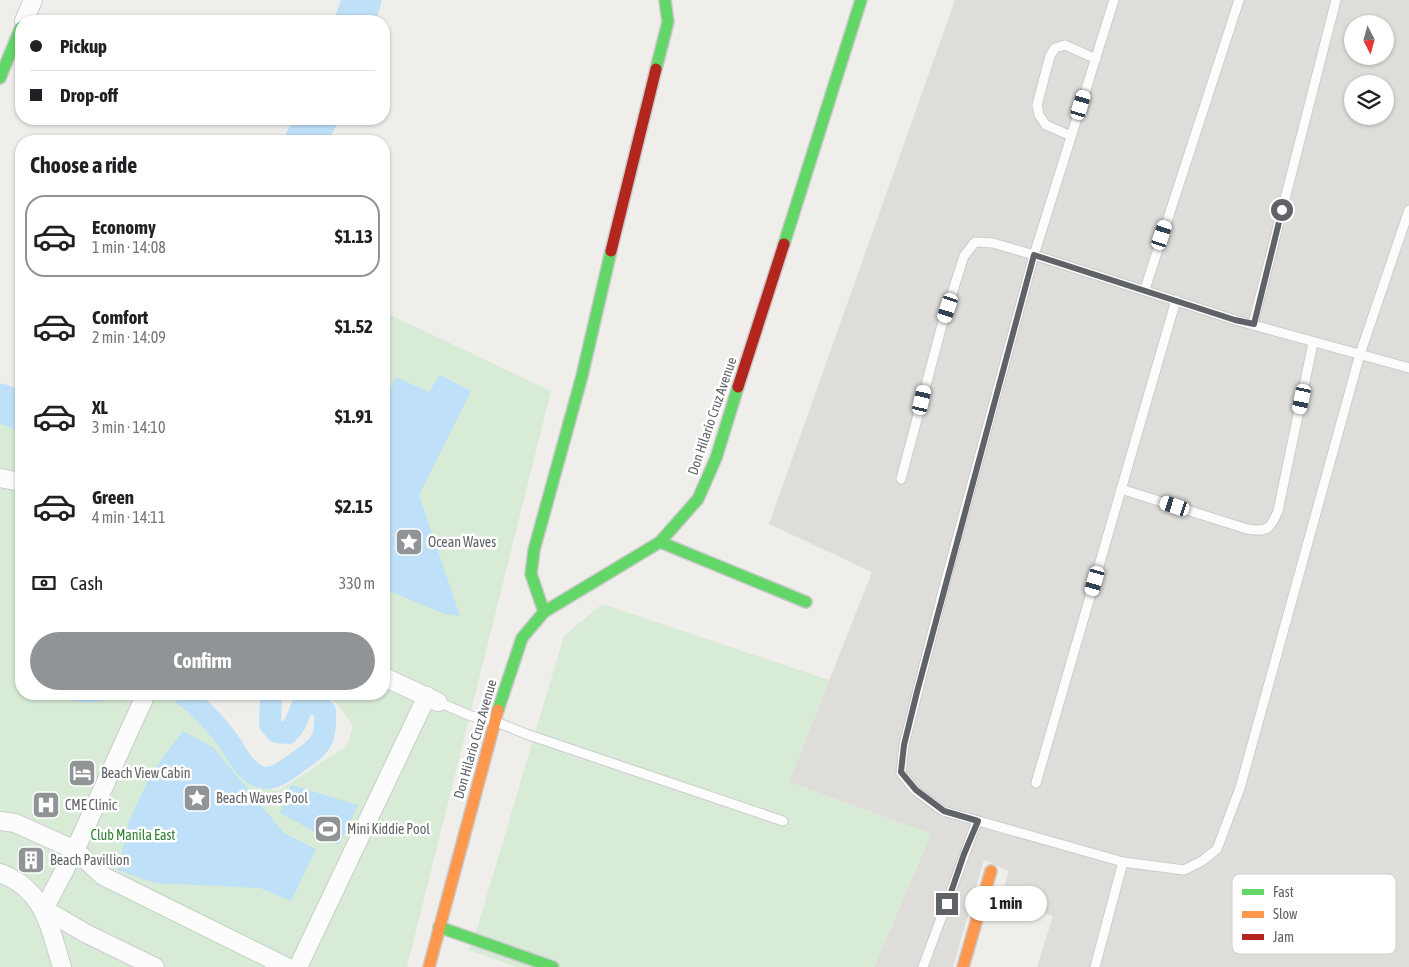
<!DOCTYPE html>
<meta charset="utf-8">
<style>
:root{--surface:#fff;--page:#f6f6f6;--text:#202124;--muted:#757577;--line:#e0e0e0;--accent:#919496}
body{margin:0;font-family:"Asap Condensed",sans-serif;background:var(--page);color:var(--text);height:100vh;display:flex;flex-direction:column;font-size:19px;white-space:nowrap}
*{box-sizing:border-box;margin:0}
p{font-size:16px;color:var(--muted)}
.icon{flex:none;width:28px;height:28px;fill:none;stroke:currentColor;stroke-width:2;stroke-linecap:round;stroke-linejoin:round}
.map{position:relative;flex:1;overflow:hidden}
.side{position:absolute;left:15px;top:135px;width:375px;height:565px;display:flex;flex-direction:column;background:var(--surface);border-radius:20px;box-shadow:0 1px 4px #0004}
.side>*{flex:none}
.hud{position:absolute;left:15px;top:15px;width:375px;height:110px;border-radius:20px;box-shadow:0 1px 4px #0004;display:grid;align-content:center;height:110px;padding:0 15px;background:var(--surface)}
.needle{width:32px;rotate:174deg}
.tools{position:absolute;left:1344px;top:15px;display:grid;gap:10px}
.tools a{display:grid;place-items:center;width:50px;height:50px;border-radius:50%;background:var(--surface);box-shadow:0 1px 4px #0004;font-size:25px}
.end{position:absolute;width:22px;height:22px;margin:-11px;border:6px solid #5f6368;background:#fff;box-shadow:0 0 0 2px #fff}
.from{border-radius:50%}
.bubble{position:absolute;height:35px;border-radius:18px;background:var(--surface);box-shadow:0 1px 4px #0004;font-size:16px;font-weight:700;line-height:35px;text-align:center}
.car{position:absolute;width:15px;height:30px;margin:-15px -8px;border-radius:6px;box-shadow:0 0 4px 1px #0007;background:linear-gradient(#fff 24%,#345 0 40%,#fff 0 76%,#345 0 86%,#fff 0)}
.hud b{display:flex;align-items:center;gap:18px;height:48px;font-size:19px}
.hud b+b{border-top:1px solid var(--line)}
.hud i{width:12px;height:12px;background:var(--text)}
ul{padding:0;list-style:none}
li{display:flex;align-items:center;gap:15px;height:82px;margin:0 10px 8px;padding:0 5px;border:2px solid transparent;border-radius:20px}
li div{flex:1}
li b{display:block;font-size:19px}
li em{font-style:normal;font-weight:700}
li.active{border-color:var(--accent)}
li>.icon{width:45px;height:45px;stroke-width:1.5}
h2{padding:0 15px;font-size:22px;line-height:60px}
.pay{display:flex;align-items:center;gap:12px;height:55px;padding:0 15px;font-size:19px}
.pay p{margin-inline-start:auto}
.button{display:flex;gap:10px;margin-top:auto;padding:10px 15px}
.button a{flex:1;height:58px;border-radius:30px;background:var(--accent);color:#fff;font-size:20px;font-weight:700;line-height:58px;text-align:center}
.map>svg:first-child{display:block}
.industrial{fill:#dfddda;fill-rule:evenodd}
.green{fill:#d8ebd6}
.water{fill:#bfe0f9}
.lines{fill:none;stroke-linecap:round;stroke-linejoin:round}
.canal{stroke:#bfe0f9;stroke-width:22}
.river{stroke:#bfe0f9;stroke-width:39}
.lane-casing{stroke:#cbcccc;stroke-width:11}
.street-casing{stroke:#cbcccc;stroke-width:20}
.fast-casing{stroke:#cacacb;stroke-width:14}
.slow-casing{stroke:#cacacb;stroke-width:14}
.jam-casing{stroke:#cacacb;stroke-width:14}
.lane{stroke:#fdfcfc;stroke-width:9}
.street{stroke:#fdfcfc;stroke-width:18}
.fast{stroke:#63d668;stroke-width:11}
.slow{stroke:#ff974d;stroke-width:11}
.jam{stroke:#b3261e;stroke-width:11}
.route{stroke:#5f6368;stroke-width:6}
.labels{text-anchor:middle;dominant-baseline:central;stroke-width:5;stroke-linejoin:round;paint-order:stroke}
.street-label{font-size:14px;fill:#5f6368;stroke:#fff}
.poi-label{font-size:14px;fill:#5f6368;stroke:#fff;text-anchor:start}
.park-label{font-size:14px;fill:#348238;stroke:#fff}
.key{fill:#fff;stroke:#cfd0d2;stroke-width:1}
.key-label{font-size:14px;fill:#5f6368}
</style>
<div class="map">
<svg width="1409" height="967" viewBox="0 0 1409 967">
<rect width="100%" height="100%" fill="#efeeea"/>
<path class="industrial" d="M955 0H1409V967H1037L1053 916 1000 900 1009 871 984 860 953 967H874L931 834 789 782 872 572 769 524ZM1352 24H1385V56H1352ZM1352 84H1385V116H1352Z"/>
<g class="green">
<polygon points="384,312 551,391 407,967 0,967 0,416 21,423 21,694 177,694 223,736 262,787 278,791 347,746 353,725 330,694 384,694"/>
<polygon points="602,604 829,680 789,782 931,834 874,967 517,967 469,950 478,925 564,636"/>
</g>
<g class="water">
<polygon points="440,375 471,391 419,495 460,616 445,614 384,589 384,402 396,377 429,392"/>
<path d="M61 694H114C102 707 76 703 61 696Z"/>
<polygon points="183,731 213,747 284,833 316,849 291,901 260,888 155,883 118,870 129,821 151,774"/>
<polygon points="291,785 358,805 339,845 280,813"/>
</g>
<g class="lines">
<path class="canal" d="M183 694C198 706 212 720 224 735 235 748 243 772 261 777 275 782 291 766 302 759 323 744 326 739 325 711L314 701 302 707 295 724 288 733 277 732 270 724 271 694"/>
<g class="river">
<polyline points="354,21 362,0"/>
<polyline points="304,141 318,119"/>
<polyline points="0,403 21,411"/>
</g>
<g class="lane-casing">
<g id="lane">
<polyline points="1114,0 1034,255 944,587 904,745 901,773 916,791 943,811 1123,862 1184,870 1202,861 1217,849 1240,788 1360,354 1409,210"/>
<polyline points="1071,136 1046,125 1039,115 1037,105 1050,56 1055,48 1065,45 1096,59"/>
<polyline points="1145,289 1239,0"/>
<polyline points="1253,324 1336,0"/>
<polyline points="901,479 942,325 964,256 975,242 993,243 1034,255 1235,320 1409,368"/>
<path d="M1121 489 1247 529C1267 532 1270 530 1278 511L1313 343"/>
<polyline points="438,702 471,716 494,721 526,734 783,821"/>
<polyline points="1036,783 1176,300"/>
<polyline points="923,967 977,821"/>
<polyline points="1095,967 1123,862"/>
</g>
</g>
<g class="street-casing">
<g id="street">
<polyline points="24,21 33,0"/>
<polyline points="0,478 21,482"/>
<polyline points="384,677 438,702"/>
<polyline points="146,694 75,850 103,876 287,967"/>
<polyline points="0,821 15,823 75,850 44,909 85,933 155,967"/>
<path d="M0 873C45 890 49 926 62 967"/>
<polyline points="298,967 427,696"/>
</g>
</g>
<g class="fast-casing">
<g id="fast">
<polyline points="656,69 668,22 665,0"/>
<polyline points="0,78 21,27"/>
<polyline points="784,244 861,0"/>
<polyline points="660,542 806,602"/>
<polyline points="544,612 531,574 534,550 582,376 611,251"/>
<polyline points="498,710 522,638 544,612 660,542 698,499 716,458 738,387"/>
<polyline points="439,927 553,967"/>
</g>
</g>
<g class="slow-casing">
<g id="slow">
<polyline points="429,967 498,710"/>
<polyline points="963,967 991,871"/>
</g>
</g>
<g class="jam-casing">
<g id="jam">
<polyline points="611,251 656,69"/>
<polyline points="738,387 784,244"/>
</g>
</g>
<use href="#lane" class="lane"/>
<use href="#street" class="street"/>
<use href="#fast" class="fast"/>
<use href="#slow" class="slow"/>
<use href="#jam" class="jam"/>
</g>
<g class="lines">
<polyline class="route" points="947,904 964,854 978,821 944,811 916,790 901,772 904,745 917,692 1034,255 1235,320 1254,324 1282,210"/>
</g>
<defs>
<g id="sight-square" transform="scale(1.4375)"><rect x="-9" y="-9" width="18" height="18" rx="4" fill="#919496" stroke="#fff"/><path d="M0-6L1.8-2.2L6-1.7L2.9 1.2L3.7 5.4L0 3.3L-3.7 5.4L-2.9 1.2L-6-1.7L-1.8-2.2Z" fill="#fff"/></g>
<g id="hotel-square" transform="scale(1.4375)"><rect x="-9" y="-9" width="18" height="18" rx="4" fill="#919496" stroke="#fff"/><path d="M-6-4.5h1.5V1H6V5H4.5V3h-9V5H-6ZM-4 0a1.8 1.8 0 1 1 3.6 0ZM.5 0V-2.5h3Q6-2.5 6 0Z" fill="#fff"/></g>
<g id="hospital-square" transform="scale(1.4375)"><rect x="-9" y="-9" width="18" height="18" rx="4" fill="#919496" stroke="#fff"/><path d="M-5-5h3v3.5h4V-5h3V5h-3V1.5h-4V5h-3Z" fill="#fff"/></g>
<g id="stadium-square" transform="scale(1.4375)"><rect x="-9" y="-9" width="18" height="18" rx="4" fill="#919496" stroke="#fff"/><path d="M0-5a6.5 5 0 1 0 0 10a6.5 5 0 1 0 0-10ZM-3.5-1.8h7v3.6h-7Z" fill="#fff"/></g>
<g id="building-square" transform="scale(1.4375)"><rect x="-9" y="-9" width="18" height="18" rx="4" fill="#919496" stroke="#fff"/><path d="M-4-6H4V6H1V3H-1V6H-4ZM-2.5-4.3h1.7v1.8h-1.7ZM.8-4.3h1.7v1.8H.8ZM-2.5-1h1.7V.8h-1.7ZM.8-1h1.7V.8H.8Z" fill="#fff"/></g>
</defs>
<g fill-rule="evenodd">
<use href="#sight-square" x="409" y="542"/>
<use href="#hotel-square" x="82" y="773"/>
<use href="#sight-square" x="197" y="798"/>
<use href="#hospital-square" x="46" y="805"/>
<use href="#stadium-square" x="328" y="829"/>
<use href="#building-square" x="31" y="860"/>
</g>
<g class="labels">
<g class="street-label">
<text transform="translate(712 416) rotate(-71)">Don Hilario Cruz Avenue</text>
<text transform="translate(475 739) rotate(-74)">Don Hilario Cruz Avenue</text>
</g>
<g class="poi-label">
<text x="428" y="542">Ocean Waves</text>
<text x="101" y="773">Beach View Cabin</text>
<text x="216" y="798">Beach Waves Pool</text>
<text x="65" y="805">CME Clinic</text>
<text x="347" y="829">Mini Kiddie Pool</text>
<text x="50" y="860">Beach Pavillion</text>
</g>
<g class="park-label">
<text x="133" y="835">Club Manila East</text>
</g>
</g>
<rect x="1232" y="874" width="164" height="80" rx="8" class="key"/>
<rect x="1242" y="889" width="22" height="6" fill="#63d668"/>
<rect x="1242" y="911" width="22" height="7" fill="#ff974d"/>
<rect x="1242" y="934" width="22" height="6" fill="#b3261e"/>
<g class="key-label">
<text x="1273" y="897">Fast</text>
<text x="1273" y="919">Slow</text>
<text x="1273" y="942">Jam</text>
</g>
</svg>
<div class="tools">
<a><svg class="needle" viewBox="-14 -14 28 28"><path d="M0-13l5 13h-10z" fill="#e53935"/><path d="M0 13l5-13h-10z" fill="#757577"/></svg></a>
<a><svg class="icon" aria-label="layers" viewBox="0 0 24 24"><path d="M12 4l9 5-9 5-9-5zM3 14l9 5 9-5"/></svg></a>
</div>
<i class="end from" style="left:1282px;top:210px"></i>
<i class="end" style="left:947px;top:904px"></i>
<div class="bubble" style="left:965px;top:886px;width:82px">1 min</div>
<i class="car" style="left:1081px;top:105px;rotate:17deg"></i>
<i class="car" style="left:1162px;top:235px;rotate:18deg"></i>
<i class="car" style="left:948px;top:308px;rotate:198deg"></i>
<i class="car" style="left:1302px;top:399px;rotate:192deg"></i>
<i class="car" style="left:922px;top:400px;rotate:13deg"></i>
<i class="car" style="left:1175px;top:506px;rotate:288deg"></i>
<i class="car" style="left:1095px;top:581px;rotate:196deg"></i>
<div class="hud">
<b><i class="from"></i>Pickup</b>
<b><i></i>Drop-off</b>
</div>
<section class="side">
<h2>Choose a ride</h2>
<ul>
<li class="active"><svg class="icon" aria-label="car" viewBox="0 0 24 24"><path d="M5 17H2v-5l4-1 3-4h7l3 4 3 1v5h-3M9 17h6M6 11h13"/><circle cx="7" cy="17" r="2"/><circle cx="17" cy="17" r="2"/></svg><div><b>Economy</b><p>1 min · 14:08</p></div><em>$1.13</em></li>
<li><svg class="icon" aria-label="car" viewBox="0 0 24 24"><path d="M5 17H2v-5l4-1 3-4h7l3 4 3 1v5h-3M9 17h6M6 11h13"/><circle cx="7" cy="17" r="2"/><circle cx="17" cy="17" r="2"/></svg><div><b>Comfort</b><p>2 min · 14:09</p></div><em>$1.52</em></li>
<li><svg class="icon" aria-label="car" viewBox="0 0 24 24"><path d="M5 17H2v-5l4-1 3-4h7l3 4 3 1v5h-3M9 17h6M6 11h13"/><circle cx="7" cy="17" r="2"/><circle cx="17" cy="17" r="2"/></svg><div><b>XL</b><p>3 min · 14:10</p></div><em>$1.91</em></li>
<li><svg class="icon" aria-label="car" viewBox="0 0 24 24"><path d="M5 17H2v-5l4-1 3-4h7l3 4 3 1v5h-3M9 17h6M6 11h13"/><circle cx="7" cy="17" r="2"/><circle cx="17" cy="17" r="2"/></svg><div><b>Green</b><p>4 min · 14:11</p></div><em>$2.15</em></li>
</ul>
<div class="pay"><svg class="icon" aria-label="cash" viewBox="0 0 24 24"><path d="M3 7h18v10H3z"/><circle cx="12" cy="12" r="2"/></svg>Cash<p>330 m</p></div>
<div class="button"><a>Confirm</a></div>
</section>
</div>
